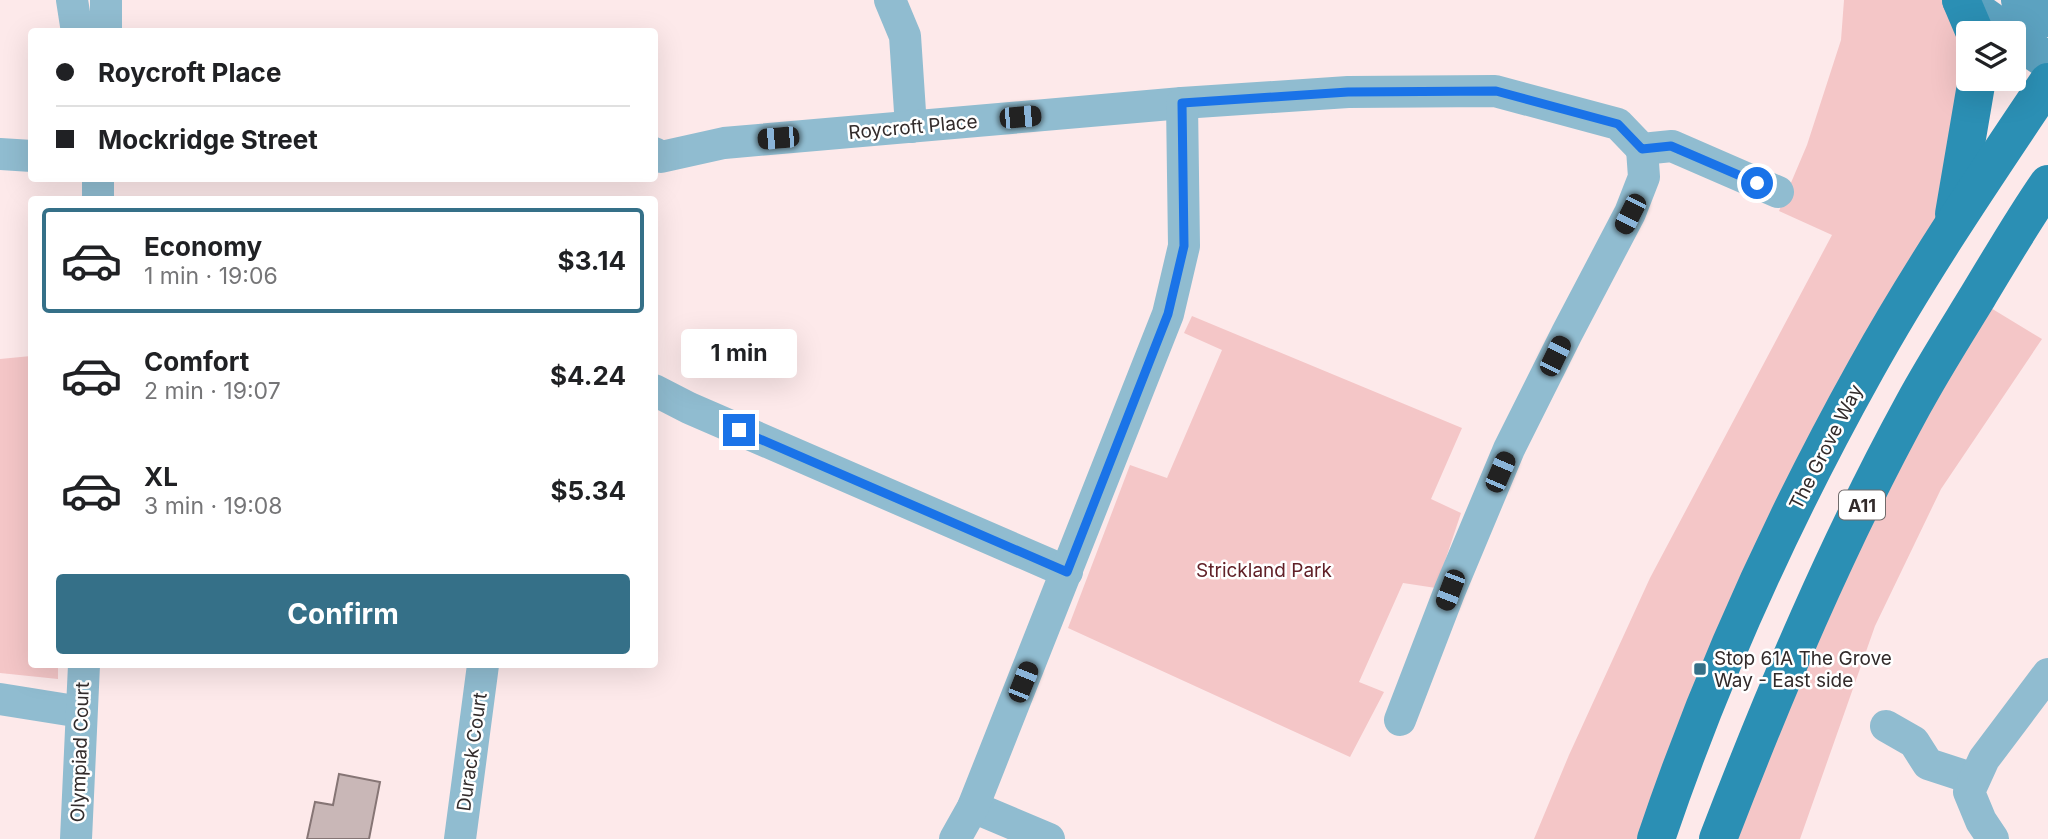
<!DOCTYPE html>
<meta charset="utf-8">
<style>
:root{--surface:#fff;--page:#f6f6f6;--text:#202124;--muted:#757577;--line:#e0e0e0;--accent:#357088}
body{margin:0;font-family:Inter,sans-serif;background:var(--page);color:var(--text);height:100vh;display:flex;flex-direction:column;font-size:26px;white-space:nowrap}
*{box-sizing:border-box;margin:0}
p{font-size:23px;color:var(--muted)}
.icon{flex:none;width:38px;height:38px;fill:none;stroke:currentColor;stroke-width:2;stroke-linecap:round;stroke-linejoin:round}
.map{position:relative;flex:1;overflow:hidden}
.side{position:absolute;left:28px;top:196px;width:630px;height:472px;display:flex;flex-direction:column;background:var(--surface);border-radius:7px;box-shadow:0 7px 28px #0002}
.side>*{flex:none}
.guide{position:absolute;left:28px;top:28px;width:630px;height:154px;border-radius:7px;box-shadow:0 7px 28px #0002;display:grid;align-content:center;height:154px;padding:0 28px;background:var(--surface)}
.tools{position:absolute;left:1956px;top:21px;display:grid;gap:14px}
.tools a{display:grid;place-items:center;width:70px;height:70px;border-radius:7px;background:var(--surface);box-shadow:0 7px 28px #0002;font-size:35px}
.end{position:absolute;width:32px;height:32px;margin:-16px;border:9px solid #1a73e8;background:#fff;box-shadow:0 0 0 4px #fff}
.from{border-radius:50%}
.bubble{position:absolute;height:49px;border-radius:7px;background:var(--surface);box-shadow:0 7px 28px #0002;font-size:23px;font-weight:700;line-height:49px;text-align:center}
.car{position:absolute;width:21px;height:42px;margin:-21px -10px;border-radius:9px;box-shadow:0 0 5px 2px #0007;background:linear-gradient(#222 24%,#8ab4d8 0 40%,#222 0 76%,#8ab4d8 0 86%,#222 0)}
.guide b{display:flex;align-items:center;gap:24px;height:66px;font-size:26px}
.guide b+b{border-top:2px solid var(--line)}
.guide i{width:18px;height:18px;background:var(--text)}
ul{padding:12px 0 0;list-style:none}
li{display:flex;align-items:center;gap:21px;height:105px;margin:0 14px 10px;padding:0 14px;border:4px solid transparent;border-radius:7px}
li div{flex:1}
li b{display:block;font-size:26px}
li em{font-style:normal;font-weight:700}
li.selected{border-color:var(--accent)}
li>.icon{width:63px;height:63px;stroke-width:1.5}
.button{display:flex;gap:14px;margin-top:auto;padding:14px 28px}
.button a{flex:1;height:80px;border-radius:7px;background:var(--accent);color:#fff;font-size:28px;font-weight:700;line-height:80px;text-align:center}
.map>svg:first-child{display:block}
.green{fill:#f4c6c7}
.building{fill:#c9b7b7;stroke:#867575;stroke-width:2}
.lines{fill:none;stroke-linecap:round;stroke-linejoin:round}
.street{stroke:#90bcd0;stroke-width:32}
.secondary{stroke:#5ca2c0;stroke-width:38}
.primary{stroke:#2b8fb4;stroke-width:38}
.route{stroke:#1a73e8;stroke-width:9}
.poi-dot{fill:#357088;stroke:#fff;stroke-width:2.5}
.labels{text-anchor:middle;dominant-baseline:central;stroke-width:5;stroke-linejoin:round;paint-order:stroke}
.shield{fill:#fff;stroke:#706b6b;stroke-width:2}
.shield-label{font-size:18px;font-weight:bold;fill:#322b2b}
.street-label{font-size:19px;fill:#322b2b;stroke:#fff}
.park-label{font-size:19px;fill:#612128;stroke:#fff}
.poi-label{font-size:19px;fill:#322b2b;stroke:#fff;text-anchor:start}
</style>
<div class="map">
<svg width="2048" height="839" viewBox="0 0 2048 839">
<rect width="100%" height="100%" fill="#fde9ea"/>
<g class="green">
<polygon points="1844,0 1970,0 1969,79 1952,227 1865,370 1660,839 1534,839 1569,755 1650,578 1832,235 1779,211 1807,145 1841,40"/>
<polygon points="1976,299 2042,339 1941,489 1875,626 1800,839 1721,839"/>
<polygon points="1192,316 1462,428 1431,499 1461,513 1436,588 1403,583 1359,682 1384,692 1350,757 1068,628 1130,465 1167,478 1222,350 1184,333"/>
<polygon points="31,356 32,665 58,665 58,679 0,673 0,359"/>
</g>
<polygon class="building" points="339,774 380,782 369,839 307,839 315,802 333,805"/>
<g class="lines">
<g class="street">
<polyline points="72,0 77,32"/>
<polyline points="106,0 106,32"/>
<polyline points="890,0 905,36 911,127"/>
<polyline points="654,153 661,157 724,143 1182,103 1348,92 1495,91 1618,124 1642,149 1672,146 1778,192"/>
<polyline points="0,154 32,156"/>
<polyline points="98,200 98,178"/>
<polyline points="654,390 689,408 1067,572"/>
<polyline points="0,699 81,712"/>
<polyline points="1400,720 1450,590 1509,449 1567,333 1630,213 1644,177 1642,149"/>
<polyline points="1886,726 1914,742 1928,764 1974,779"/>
<polyline points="973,807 1049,839"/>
<polyline points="76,839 84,665"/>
<polyline points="460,839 483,665"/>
<polyline points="955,839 973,807 1168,314 1184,246 1182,103"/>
<polyline points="1993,839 1981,821 1969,792 1984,759 2048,674"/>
</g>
<g class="secondary">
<polyline points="1961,0 2008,33"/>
<polyline points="2020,0 2048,18"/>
<polyline points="2014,38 2048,61"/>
</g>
<g class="primary">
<polyline points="1961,0 1975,33"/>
<polyline points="1954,214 1977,79"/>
<path d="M1656 839C1710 679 1784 516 1866 369 1921 270 1985 176 2048 82"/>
<path d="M1718 839C1775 691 1837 544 1913 405 1933 368 1956 332 1978 296 2001 258 2023 220 2048 184"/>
</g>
</g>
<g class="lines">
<polyline class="route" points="739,430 1067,572 1168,314 1184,246 1182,103 1348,92 1496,91 1618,124 1642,149 1671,146 1757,183"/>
</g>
<rect class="poi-dot" x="1693" y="662" width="14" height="14" rx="3.5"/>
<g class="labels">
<rect class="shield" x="1839" y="490.5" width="46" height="29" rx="5"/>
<g class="shield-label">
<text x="1862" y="505">A11</text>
</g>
<g class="street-label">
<text transform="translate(913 127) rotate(-5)">Roycroft Place</text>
<text transform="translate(1826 447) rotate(-63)">The Grove Way</text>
<text transform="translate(80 752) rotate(-88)">Olympiad Court</text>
<text transform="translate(472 752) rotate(-82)">Durack Court</text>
</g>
<g class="park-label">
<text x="1264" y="570">Strickland Park</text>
</g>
<g class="poi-label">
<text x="1714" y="658">Stop 61A The Grove<tspan x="1714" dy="22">Way - East side</tspan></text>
</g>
</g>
</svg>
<div class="tools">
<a><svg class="icon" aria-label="layers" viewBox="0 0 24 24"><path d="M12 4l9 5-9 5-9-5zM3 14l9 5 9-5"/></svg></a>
</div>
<i class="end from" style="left:1757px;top:183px"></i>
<i class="end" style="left:739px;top:430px"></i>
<div class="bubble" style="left:681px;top:329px;width:116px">1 min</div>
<i class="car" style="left:1020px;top:117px;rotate:85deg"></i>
<i class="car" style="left:778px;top:138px;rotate:265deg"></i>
<i class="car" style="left:1630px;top:214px;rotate:207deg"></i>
<i class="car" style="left:1555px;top:356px;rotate:26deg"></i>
<i class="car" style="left:1500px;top:472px;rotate:23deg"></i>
<i class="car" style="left:1450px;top:590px;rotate:201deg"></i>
<i class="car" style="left:1023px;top:682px;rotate:22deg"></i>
<div class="guide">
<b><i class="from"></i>Roycroft Place</b>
<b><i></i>Mockridge Street</b>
</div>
<section class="side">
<ul>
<li class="selected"><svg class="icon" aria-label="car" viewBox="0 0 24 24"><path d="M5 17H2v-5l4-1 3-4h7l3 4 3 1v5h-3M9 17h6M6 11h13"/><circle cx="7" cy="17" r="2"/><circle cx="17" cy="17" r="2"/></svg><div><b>Economy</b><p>1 min · 19:06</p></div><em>$3.14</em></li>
<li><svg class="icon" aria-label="car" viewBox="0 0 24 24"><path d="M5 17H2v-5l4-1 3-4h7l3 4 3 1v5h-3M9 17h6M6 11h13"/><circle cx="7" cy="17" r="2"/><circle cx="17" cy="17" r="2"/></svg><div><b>Comfort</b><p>2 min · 19:07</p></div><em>$4.24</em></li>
<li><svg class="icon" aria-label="car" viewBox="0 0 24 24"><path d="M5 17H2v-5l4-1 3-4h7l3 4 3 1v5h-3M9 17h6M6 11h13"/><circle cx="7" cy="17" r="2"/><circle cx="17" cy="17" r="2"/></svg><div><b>XL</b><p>3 min · 19:08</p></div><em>$5.34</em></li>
</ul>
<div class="button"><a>Confirm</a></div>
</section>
</div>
